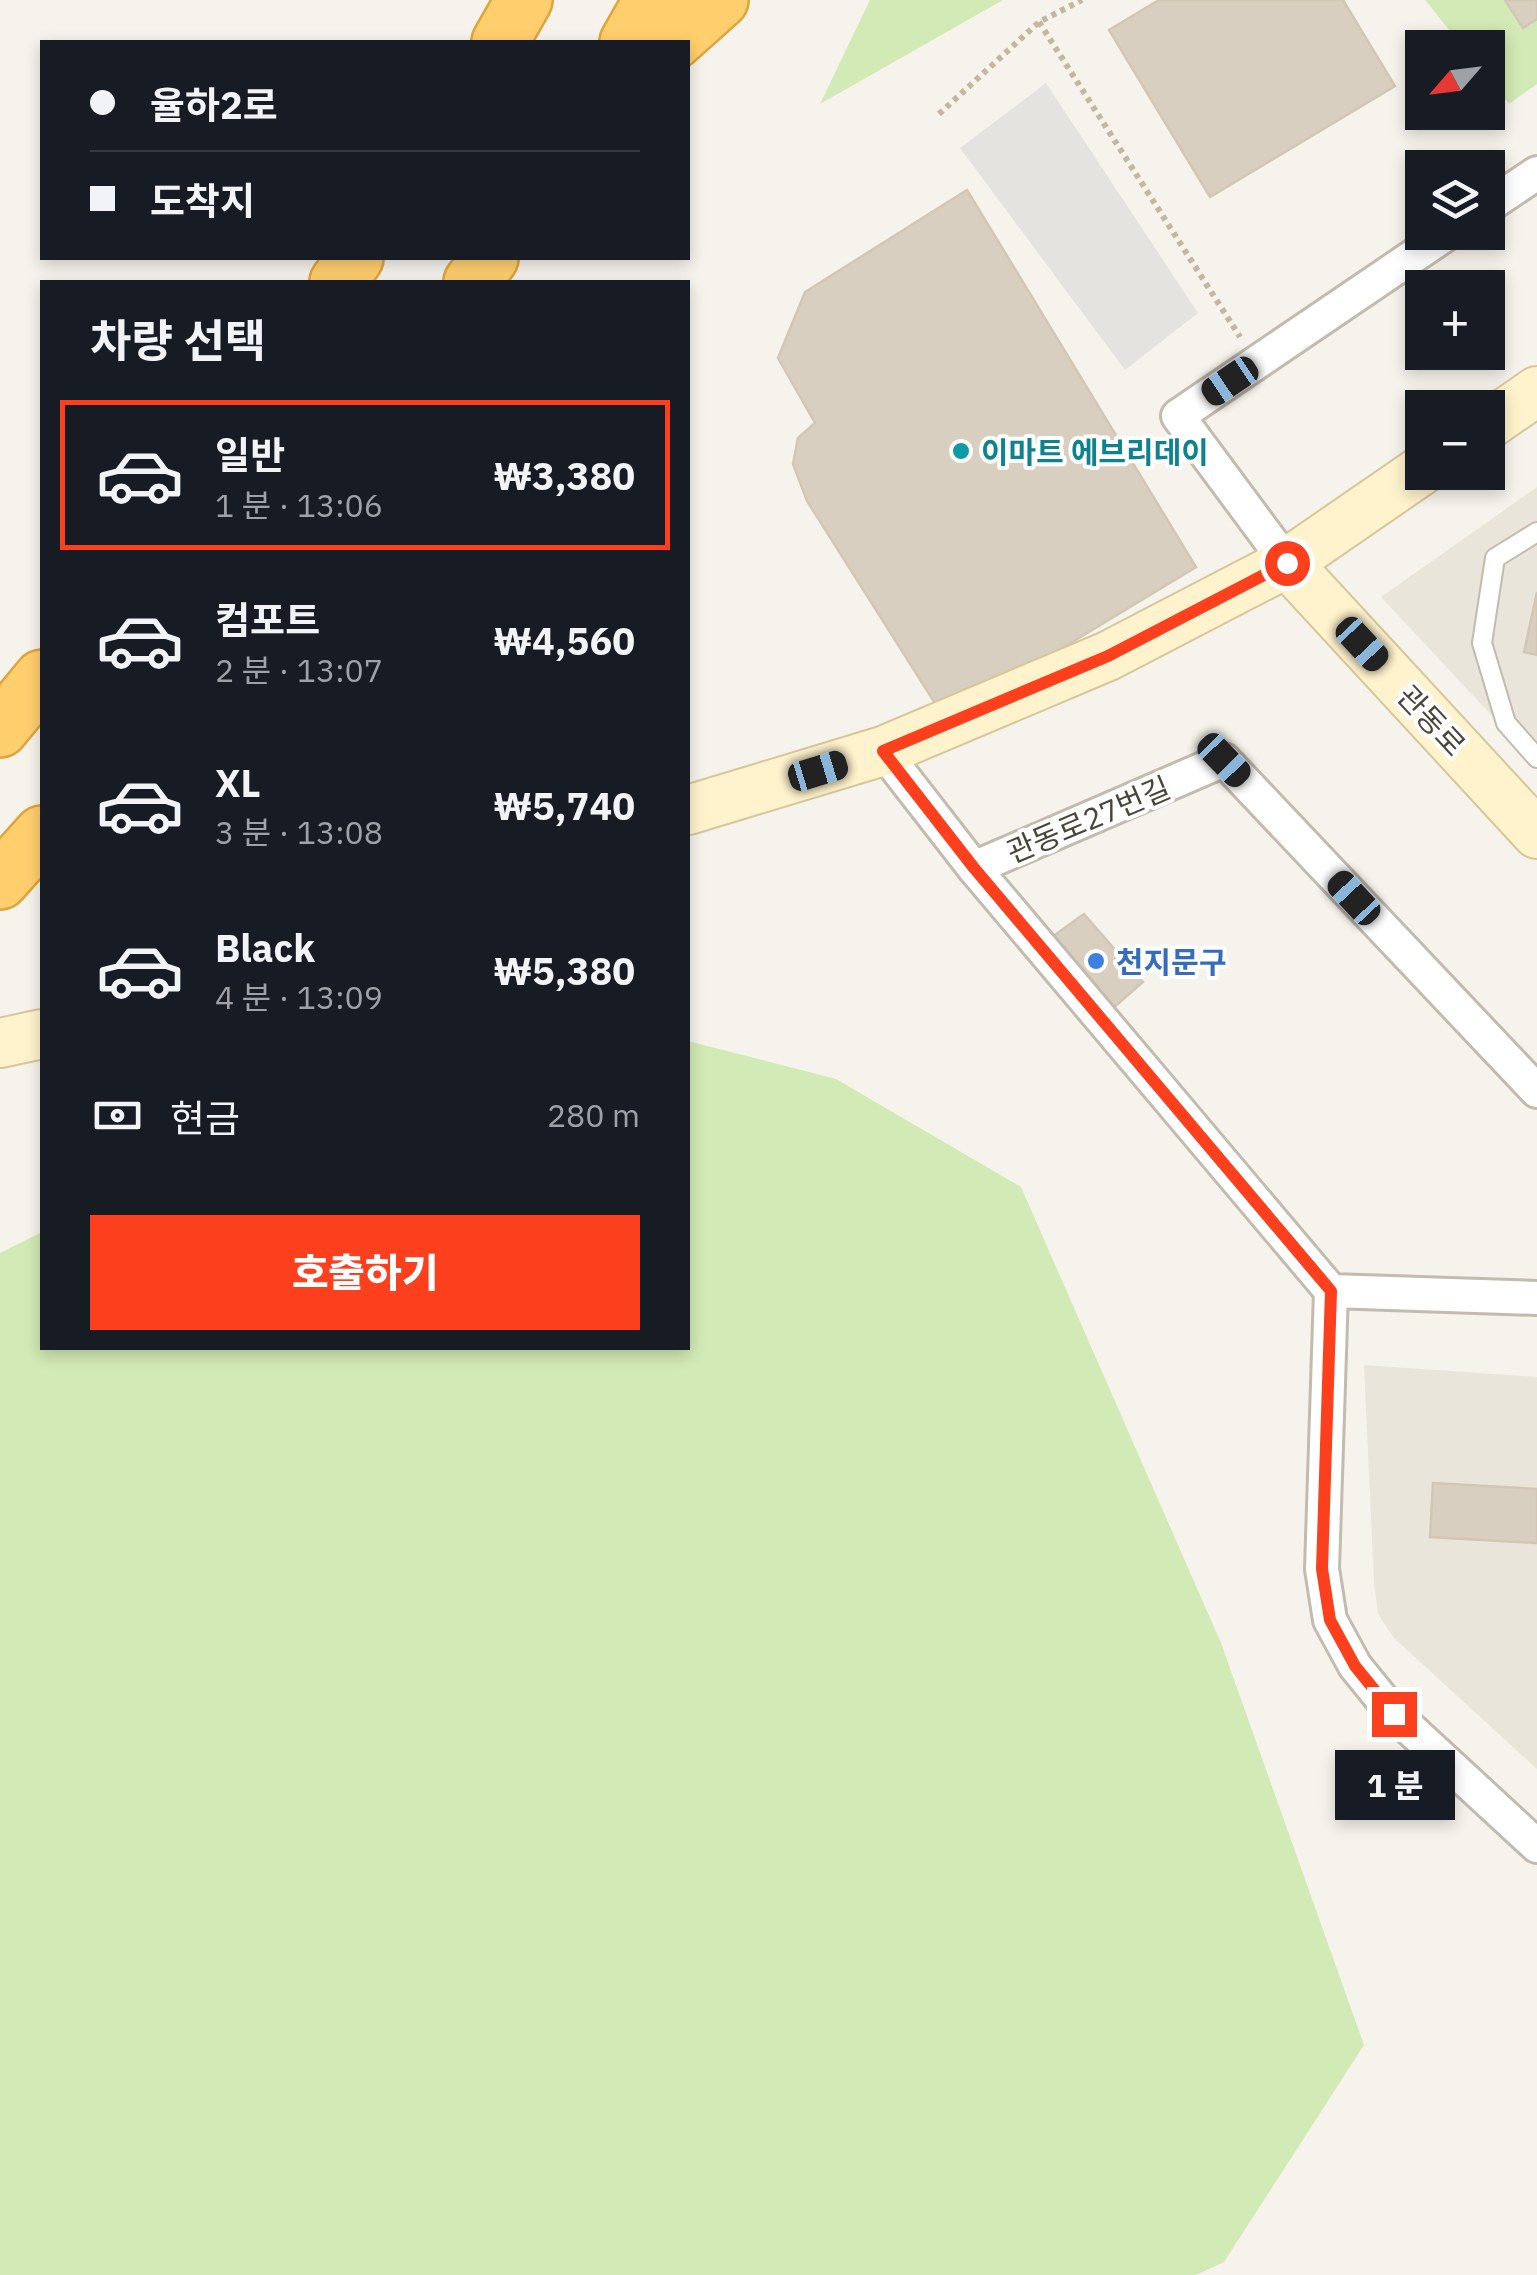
<!DOCTYPE html>
<html lang="ko">
<meta charset="utf-8">
<style>
:root{--surface:#171b24;--page:#242831;--text:#f1f3f6;--muted:#9ea1a6;--line:#363941;--accent:#fc3f1d}
body{margin:0;font-family:"IBM Plex Sans","Noto Sans KR",sans-serif;background:var(--page);color:var(--text);height:100vh;display:flex;flex-direction:column;font-size:38px;white-space:nowrap}
*{box-sizing:border-box;margin:0}
p{font-size:32px;color:var(--muted)}
.icon{flex:none;width:55px;height:55px;fill:none;stroke:currentColor;stroke-width:2;stroke-linecap:round;stroke-linejoin:round}
.map{position:relative;flex:1;overflow:hidden}
.side{position:absolute;left:40px;top:280px;width:650px;height:1070px;display:flex;flex-direction:column;background:var(--surface);border-radius:0px;box-shadow:0 5px 15px #0003}
.side>*{flex:none}
.top-card{position:absolute;left:40px;top:40px;width:650px;height:220px;border-radius:0px;box-shadow:0 5px 15px #0003;display:grid;align-content:center;height:220px;padding:0 50px;background:var(--surface)}
.needle{width:65px;rotate:242deg}
.buttons{position:absolute;left:1405px;top:30px;display:grid;gap:20px}
.buttons a{display:grid;place-items:center;width:100px;height:100px;border-radius:0px;background:var(--surface);box-shadow:0 5px 15px #0003;font-size:50px}
.end{position:absolute;width:45px;height:45px;margin:-22px;border:12px solid #fc3f1d;background:#fff;box-shadow:0 0 0 5px #fff}
.from{border-radius:50%}
.bubble{position:absolute;height:70px;border-radius:0px;background:var(--surface);box-shadow:0 5px 15px #0003;font-size:32px;font-weight:800;line-height:70px;text-align:center}
.car{position:absolute;width:30px;height:60px;margin:-30px -15px;border-radius:12px;box-shadow:0 0 8px 2px #0007;background:linear-gradient(#222 24%,#8ab4d8 0 40%,#222 0 76%,#8ab4d8 0 86%,#222 0)}
.top-card b{display:flex;align-items:center;gap:35px;height:95px;font-size:38px}
.top-card b+b{border-top:2px solid var(--line)}
.top-card i{width:25px;height:25px;background:var(--text)}
ul{padding:0;list-style:none}
li{display:flex;align-items:center;gap:30px;height:150px;margin:0 20px 15px;padding:0 30px;border:5px solid transparent;border-radius:0px}
li div{flex:1}
li b{display:block;font-size:38px}
li em{font-style:normal;font-weight:800}
li.selected{border-color:var(--accent)}
li>.icon{width:90px;height:90px;stroke-width:1.5}
h2{padding:0 50px;font-size:45px;line-height:120px}
.pay{display:flex;align-items:center;gap:25px;height:110px;padding:0 50px;font-size:38px}
.pay p{margin-inline-start:auto}
.button{display:flex;gap:20px;margin-top:auto;padding:20px 50px}
.button a{flex:1;height:115px;border-radius:0px;background:var(--accent);color:#fff;font-size:40px;font-weight:800;line-height:115px;text-align:center}
.map>svg:first-child{display:block}
.residential{fill:#eae5da}
.green{fill:#d2eab5}
.parking{fill:#e5e3e0}
.building{fill:#d8cfc1;stroke:#d3c7b4;stroke-width:2.5}
.lines{fill:none;stroke-linecap:round;stroke-linejoin:round}
.lane-casing{stroke:#c2bbae;stroke-width:22}
.street-casing{stroke:#c2bbae;stroke-width:38}
.secondary-casing{stroke:#d6c79b;stroke-width:52}
.highway-casing{stroke:#e0a43c;stroke-width:60}
.path{stroke:#c4b79f;stroke-width:6;stroke-dasharray:5 5;stroke-linecap:butt}
.lane{stroke:#fff;stroke-width:18}
.street{stroke:#fff;stroke-width:32}
.secondary{stroke:#fff3cd;stroke-width:48}
.highway{stroke:#ffcf6e;stroke-width:55}
.route{stroke:#fc3f1d;stroke-width:12}
.culture-dot{fill:#0f9aa8;stroke:#fff;stroke-width:4}
.shop-dot{fill:#3f7fe0;stroke:#fff;stroke-width:4}
.labels{text-anchor:middle;dominant-baseline:central;stroke-width:8;stroke-linejoin:round;paint-order:stroke}
.culture-label{font-size:30px;font-weight:bold;fill:#0d838f;stroke:#fff;text-anchor:start}
.street-label{font-size:30px;fill:#4b4439;stroke:#fff}
.shop-label{font-size:30px;font-weight:bold;fill:#366cbe;stroke:#fff;text-anchor:start}
</style>
<div class="map">
<svg width="1537" height="2275" viewBox="0 0 1537 2275">
<rect width="100%" height="100%" fill="#f6f3ec"/>
<g class="residential">
<polygon points="1537,487 1537,764 1381,597"/>
<polygon points="1364,1365 1537,1377 1537,1769 1394,1638 1378,1614 1374,1583"/>
</g>
<g class="green">
<polygon points="870,0 1003,0 820,104"/>
<polygon points="1425,0 1537,0 1537,84 1509,104 1488,77 1488,48 1463,47"/>
<polygon points="688,1041 836,1079 1021,1187 1221,1643 1364,2045 1224,2262 1196,2275 0,2275 0,1253 42,1232 42,1348 688,1348"/>
</g>
<polygon class="parking" points="1046,83 1198,313 1125,370 960,148"/>
<g class="building">
<polygon points="1159,0 1343,0 1395,86 1210,197 1109,30"/>
<polygon points="1505,0 1537,0 1537,19 1523,28"/>
<polygon points="967,190 1196,567 945,719 807,501 793,464 798,438 815,423 778,358 805,292"/>
<polygon points="1537,592 1537,655 1524,652"/>
<polygon points="1084,914 1143,982 1112,1009 1048,940"/>
<polygon points="1433,1483 1537,1489 1537,1543 1430,1537"/>
</g>
<g class="lines">
<g class="lane-casing">
<polyline id="lane" points="1537,532 1495,558 1482,643 1506,723 1537,758"/>
</g>
<g class="street-casing">
<g id="street">
<polyline points="1488,206 1537,173"/>
<polyline points="1287,563 1178,416 1449,232"/>
<polyline points="883,751 974,868 1331,1291 1537,1298"/>
<polyline points="974,868 1224,760 1537,1091"/>
<polyline points="1331,1291 1322,1569 1330,1620 1355,1666 1394,1714 1537,1846"/>
</g>
</g>
<g class="secondary-casing">
<g id="secondary">
<polyline points="1488,425 1537,391"/>
<polyline points="1287,563 1537,834"/>
<polyline points="688,810 883,751 1108,656 1287,563 1422,470"/>
<polyline points="0,1043 42,1034"/>
</g>
</g>
<g class="highway-casing">
<g id="highway">
<polyline points="500,42 524,0"/>
<polyline points="628,42 652,0"/>
<polyline points="673,42 720,0"/>
<polyline points="338,282 355,258"/>
<polyline points="472,282 490,258"/>
<polyline points="0,729 42,678"/>
<polyline points="0,881 42,834"/>
</g>
</g>
<g class="path">
<polyline points="1039,22 1240,337"/>
<polyline points="939,114 1039,22 1082,0"/>
</g>
<use href="#lane" class="lane"/>
<use href="#street" class="street"/>
<use href="#secondary" class="secondary"/>
<use href="#highway" class="highway"/>
</g>
<g class="lines">
<polyline class="route" points="1287,563 1108,656 883,751 974,868 1331,1291 1322,1569 1330,1620 1355,1666 1394,1714"/>
</g>
<circle class="culture-dot" cx="961" cy="451" r="10"/>
<circle class="shop-dot" cx="1096" cy="961" r="10"/>
<g class="labels">
<g class="culture-label">
<text x="981" y="451">이마트 에브리데이</text>
</g>
<g class="street-label">
<text transform="translate(1432 720) rotate(47)">관동로</text>
<text transform="translate(1088 819) rotate(-23)">관동로27번길</text>
</g>
<g class="shop-label">
<text x="1116" y="961">천지문구</text>
</g>
</g>
</svg>
<div class="buttons">
<a><svg class="needle" viewBox="-14 -14 28 28"><path d="M0-13l5 13h-10z" fill="#e53935"/><path d="M0 13l5-13h-10z" fill="#9ea1a6"/></svg></a>
<a><svg class="icon" aria-label="layers" viewBox="0 0 24 24"><path d="M12 4l9 5-9 5-9-5zM3 14l9 5 9-5"/></svg></a>
<a>+</a>
<a>−</a>
</div>
<i class="end from" style="left:1287px;top:563px"></i>
<i class="end" style="left:1394px;top:1714px"></i>
<div class="bubble" style="left:1335px;top:1750px;width:120px">1 분</div>
<i class="car" style="left:1230px;top:381px;rotate:236deg"></i>
<i class="car" style="left:1362px;top:644px;rotate:137deg"></i>
<i class="car" style="left:1224px;top:760px;rotate:136deg"></i>
<i class="car" style="left:818px;top:771px;rotate:73deg"></i>
<i class="car" style="left:1354px;top:898px;rotate:317deg"></i>
<div class="top-card">
<b><i class="from"></i>율하2로</b>
<b><i></i>도착지</b>
</div>
<section class="side">
<h2>차량 선택</h2>
<ul>
<li class="selected"><svg class="icon" aria-label="car" viewBox="0 0 24 24"><path d="M5 17H2v-5l4-1 3-4h7l3 4 3 1v5h-3M9 17h6M6 11h13"/><circle cx="7" cy="17" r="2"/><circle cx="17" cy="17" r="2"/></svg><div><b>일반</b><p>1 분 · 13:06</p></div><em>₩3,380</em></li>
<li><svg class="icon" aria-label="car" viewBox="0 0 24 24"><path d="M5 17H2v-5l4-1 3-4h7l3 4 3 1v5h-3M9 17h6M6 11h13"/><circle cx="7" cy="17" r="2"/><circle cx="17" cy="17" r="2"/></svg><div><b>컴포트</b><p>2 분 · 13:07</p></div><em>₩4,560</em></li>
<li><svg class="icon" aria-label="car" viewBox="0 0 24 24"><path d="M5 17H2v-5l4-1 3-4h7l3 4 3 1v5h-3M9 17h6M6 11h13"/><circle cx="7" cy="17" r="2"/><circle cx="17" cy="17" r="2"/></svg><div><b>XL</b><p>3 분 · 13:08</p></div><em>₩5,740</em></li>
<li><svg class="icon" aria-label="car" viewBox="0 0 24 24"><path d="M5 17H2v-5l4-1 3-4h7l3 4 3 1v5h-3M9 17h6M6 11h13"/><circle cx="7" cy="17" r="2"/><circle cx="17" cy="17" r="2"/></svg><div><b>Black</b><p>4 분 · 13:09</p></div><em>₩5,380</em></li>
</ul>
<div class="pay"><svg class="icon" aria-label="cash" viewBox="0 0 24 24"><path d="M3 7h18v10H3z"/><circle cx="12" cy="12" r="2"/></svg>현금<p>280 m</p></div>
<div class="button"><a>호출하기</a></div>
</section>
</div>
